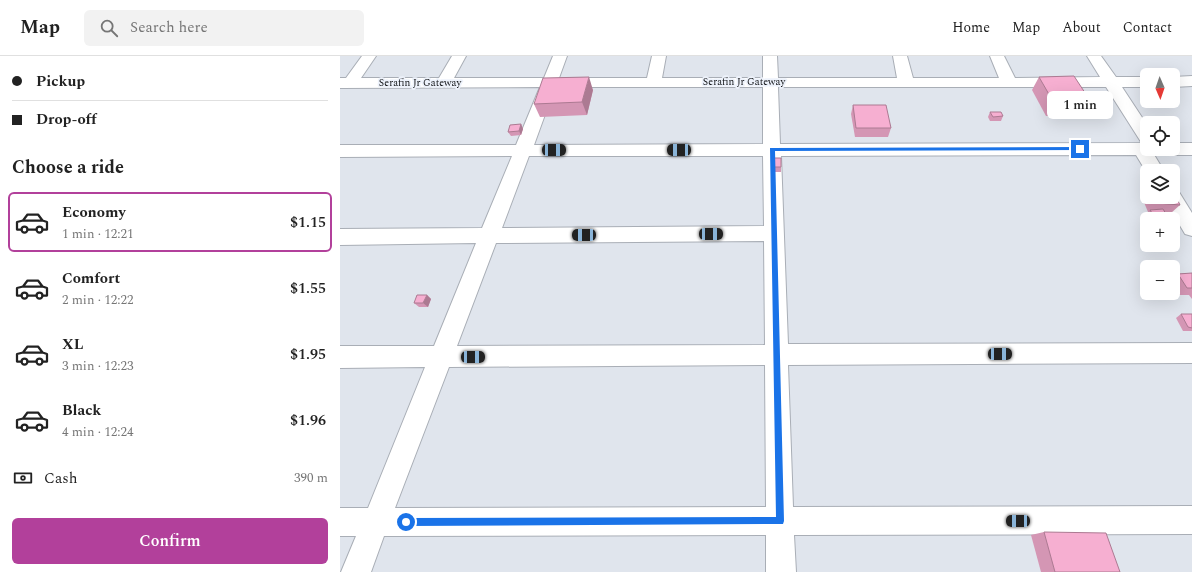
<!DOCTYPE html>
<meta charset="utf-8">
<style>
:root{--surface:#fff;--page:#f2f2f2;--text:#222;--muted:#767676;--line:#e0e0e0;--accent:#b2409b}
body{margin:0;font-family:Spectral,serif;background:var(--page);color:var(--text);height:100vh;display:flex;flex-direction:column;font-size:15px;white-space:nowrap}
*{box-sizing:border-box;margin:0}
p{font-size:13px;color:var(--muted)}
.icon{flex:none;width:22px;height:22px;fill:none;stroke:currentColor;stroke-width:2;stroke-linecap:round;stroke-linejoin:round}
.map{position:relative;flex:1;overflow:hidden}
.sheet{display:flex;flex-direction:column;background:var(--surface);width:340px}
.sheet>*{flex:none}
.guide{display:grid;align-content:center;height:88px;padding:0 12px;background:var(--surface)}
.needle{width:26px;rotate:178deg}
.buttons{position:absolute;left:800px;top:12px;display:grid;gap:8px}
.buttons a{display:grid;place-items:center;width:40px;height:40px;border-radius:6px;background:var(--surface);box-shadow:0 4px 16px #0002;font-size:20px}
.end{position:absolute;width:18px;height:18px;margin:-9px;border:5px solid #1a73e8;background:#fff;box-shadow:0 0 0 2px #fff}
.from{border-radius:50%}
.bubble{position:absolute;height:28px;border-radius:6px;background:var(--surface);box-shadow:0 4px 16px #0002;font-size:13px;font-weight:600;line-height:28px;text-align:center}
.car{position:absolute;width:12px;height:24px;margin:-12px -6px;border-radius:5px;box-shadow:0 0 3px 1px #0007;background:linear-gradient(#222 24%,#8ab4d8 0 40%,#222 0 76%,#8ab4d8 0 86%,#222 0)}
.guide b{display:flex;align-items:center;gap:14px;height:38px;font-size:15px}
.guide b+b{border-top:1px solid var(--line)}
.guide i{width:10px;height:10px;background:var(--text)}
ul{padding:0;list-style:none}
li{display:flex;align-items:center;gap:12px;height:60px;margin:0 8px 6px;padding:0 4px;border:2px solid transparent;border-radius:6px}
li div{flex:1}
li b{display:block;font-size:15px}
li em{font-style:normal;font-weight:600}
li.current{border-color:var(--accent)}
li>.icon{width:36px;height:36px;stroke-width:1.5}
h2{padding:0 12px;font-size:18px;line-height:48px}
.pay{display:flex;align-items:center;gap:10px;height:44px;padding:0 12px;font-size:15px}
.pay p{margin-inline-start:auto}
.cta{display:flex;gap:8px;margin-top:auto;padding:8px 12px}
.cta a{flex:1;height:46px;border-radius:6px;background:var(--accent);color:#fff;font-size:16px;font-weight:600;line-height:46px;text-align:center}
header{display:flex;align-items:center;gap:24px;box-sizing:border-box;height:56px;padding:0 20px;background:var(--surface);border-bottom:1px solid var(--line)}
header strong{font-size:19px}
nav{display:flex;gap:22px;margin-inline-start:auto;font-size:14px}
.search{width:280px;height:36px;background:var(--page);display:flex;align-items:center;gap:10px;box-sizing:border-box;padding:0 14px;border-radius:6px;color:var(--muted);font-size:15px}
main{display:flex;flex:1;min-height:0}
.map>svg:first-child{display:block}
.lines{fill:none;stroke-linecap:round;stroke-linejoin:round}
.minor-casing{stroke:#a9aeb6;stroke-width:2}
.minor{fill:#fff;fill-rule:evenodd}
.wall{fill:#d496b4}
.shaded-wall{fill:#ac7a92}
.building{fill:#f6afd1;stroke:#ac7a92}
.route{fill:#1a73e8}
.labels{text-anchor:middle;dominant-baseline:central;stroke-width:3.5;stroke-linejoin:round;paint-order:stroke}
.far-street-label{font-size:10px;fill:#0f1114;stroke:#edf2fb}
</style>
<header>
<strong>Map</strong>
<div class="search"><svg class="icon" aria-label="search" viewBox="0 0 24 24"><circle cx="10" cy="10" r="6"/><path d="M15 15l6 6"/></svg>Search here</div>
<nav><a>Home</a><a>Map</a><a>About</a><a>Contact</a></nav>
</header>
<main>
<section class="sheet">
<div class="guide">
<b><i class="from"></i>Pickup</b>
<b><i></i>Drop-off</b>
</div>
<h2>Choose a ride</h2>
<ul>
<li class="current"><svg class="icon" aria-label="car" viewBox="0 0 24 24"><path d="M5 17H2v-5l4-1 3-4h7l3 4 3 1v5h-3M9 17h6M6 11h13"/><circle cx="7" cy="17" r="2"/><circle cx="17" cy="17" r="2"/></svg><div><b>Economy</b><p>1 min · 12:21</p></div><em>$1.15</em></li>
<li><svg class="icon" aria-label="car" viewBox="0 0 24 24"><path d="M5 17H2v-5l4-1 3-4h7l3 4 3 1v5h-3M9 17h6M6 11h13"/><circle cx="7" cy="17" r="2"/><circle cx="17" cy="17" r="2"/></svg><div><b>Comfort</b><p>2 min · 12:22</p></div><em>$1.55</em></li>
<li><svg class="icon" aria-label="car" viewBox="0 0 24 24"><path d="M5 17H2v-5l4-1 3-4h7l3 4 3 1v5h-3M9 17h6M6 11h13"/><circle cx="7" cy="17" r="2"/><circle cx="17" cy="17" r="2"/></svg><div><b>XL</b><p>3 min · 12:23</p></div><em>$1.95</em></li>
<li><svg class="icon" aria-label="car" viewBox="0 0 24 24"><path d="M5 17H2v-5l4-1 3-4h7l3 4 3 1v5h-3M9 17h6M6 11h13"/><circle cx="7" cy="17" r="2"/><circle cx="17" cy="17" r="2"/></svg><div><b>Black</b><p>4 min · 12:24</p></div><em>$1.96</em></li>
</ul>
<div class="pay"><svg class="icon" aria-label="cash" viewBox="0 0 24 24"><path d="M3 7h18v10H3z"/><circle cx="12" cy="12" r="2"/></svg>Cash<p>390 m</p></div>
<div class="cta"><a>Confirm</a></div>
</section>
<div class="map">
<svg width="852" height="516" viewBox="0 0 852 516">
<rect width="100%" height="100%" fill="#e0e5ed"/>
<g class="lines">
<g class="minor-casing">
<g id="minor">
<path d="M22 0H36L21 22H99L112 0H126L114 22H204L213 0H227L219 22H307L312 0H326L322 22H423V0H437L438 22H557L553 0H567L573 22H659L650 0H664L675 22 760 21 747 0H761L776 21H807V31H782L807 69V93H816L813 97 824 115H807V117L796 99 441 100 448 288 852 287V307L448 309 453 451 852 450V478L454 479 456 516H426V479L44 480 31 516H1L16 480H0V452H28L85 311 0 312V290H94L136 187 0 189V173L142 172 172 100 0 101V89H176L200 31 0 32V22H6ZM215 31H423V88L194 89ZM438 31H766L801 86 805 87 440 88ZM189 100H423L424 170 162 172ZM424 185 425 289 117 290 156 187ZM425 309 426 451 55 452 109 311Z"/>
<polygon points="852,20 852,30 833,31 833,21"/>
<polygon points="833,87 852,87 852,99 833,99 827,97 824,93 833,93"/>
<polygon points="833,134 839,136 852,157 852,180 845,178 823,141 833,141"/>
</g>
</g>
<use href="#minor" class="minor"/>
</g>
<g class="wall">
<polygon points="699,21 751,46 742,59 706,60 692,34"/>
<polygon points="253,34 247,59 200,61 194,48"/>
<polygon points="513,49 551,72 548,81 515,81 511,58"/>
<polygon points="650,56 663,60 661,65 650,65 648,61"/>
<polygon points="181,68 183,73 181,79 171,80 168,76"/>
<polygon points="433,102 441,111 441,116 434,116"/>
<polygon points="807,132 807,141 833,141 840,149 831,157 825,157 829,163 809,163 806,158 808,156 801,139"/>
<polygon points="852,217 852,243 849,239 836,239 833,234 833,222 838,218"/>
<polygon points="87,239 91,243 88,251 79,251 74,247"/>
<polygon points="841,258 852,258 852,275 843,275 836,262"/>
<polygon points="704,476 780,516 701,516 691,479"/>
</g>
<g class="shaded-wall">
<polygon points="249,21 253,34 247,59 242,46"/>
<polygon points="181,68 183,73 181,79 179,75"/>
<polygon points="87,239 91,243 88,251 83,247"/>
</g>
<g class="building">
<polygon points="734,20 751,46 714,47 699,21"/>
<polygon points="249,21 242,46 194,48 203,22"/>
<polygon points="513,49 546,49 551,72 516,72"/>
<polygon points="650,56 661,56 663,60 653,61"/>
<polygon points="181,68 179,75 168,76 170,69"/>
<polygon points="433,102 441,102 441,111 434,111"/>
<polygon points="833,135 840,149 817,147 814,141 833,141"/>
<polygon points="823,153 829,163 816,163 810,154"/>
<polygon points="852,217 852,232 847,232 838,218"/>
<polygon points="77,239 87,239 83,247 74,247"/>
<polygon points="841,258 852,258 852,272 848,271"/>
<polygon points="704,476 766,477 780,516 715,516"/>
</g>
<polygon class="route" points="740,91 742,93 742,94 435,95 444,465 443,468 66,470 64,469 62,466 64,463 66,462 436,461 430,92"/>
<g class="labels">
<g class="far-street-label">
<text x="404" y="26">Serafin Jr Gateway</text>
<text x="80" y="27">Serafin Jr Gateway</text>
</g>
</g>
</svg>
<div class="buttons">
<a><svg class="needle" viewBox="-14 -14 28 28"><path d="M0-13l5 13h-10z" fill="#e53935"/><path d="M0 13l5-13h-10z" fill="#767676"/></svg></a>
<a><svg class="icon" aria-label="locate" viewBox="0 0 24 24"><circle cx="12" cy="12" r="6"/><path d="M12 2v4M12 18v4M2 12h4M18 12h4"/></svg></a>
<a><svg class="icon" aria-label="layers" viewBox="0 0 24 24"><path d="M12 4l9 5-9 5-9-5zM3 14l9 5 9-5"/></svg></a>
<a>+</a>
<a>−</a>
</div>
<i class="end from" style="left:66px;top:466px"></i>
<i class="end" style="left:740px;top:93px"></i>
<div class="bubble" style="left:707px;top:35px;width:66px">1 min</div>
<i class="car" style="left:214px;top:94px;rotate:90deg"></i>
<i class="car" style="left:339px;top:94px;rotate:270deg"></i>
<i class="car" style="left:371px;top:178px;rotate:90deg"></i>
<i class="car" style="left:244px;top:179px;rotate:270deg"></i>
<i class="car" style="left:660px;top:298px;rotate:90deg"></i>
<i class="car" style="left:133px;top:301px;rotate:90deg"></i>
<i class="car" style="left:678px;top:465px;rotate:270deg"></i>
</div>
</main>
